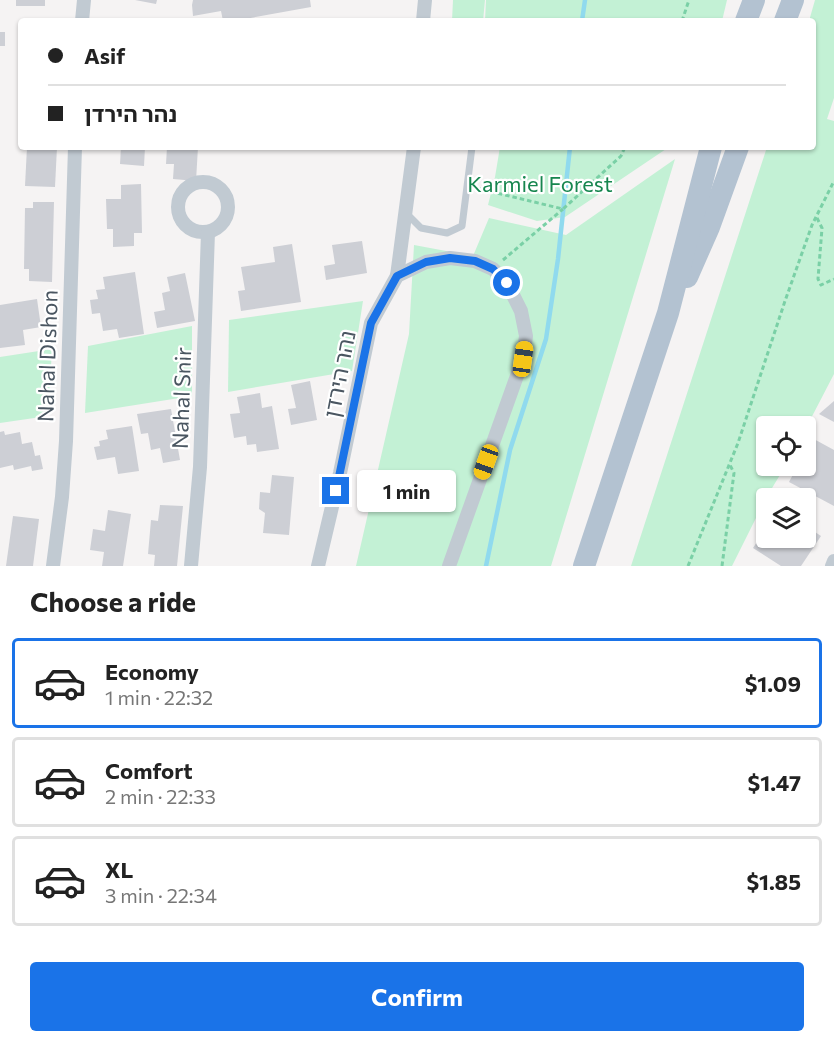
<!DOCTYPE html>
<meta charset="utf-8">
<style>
:root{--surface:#fff;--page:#f6f6f6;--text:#222;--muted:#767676;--line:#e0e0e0;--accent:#1a73e8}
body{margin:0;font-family:Commissioner,"Noto Sans Hebrew",sans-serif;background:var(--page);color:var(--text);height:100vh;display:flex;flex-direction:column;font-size:22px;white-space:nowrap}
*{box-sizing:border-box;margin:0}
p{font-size:20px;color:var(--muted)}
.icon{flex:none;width:33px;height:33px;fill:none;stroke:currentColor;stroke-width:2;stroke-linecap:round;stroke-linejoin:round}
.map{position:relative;height:566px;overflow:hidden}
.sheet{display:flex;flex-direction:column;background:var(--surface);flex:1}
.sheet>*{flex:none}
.hud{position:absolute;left:18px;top:18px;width:798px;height:132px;border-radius:6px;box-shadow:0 2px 4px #0004;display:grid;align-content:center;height:132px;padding:0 30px;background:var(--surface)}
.buttons{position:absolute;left:756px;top:416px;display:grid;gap:12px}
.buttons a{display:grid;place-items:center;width:60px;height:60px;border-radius:6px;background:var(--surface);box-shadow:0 2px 4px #0004;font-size:30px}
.end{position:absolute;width:27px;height:27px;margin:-14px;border:8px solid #1a73e8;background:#fff;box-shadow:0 0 0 3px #fff}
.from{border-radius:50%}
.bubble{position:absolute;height:42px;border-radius:6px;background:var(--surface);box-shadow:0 2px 4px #0004;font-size:20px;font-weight:700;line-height:42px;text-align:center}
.car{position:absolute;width:18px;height:36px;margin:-18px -9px;border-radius:8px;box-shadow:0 0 4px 2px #0007;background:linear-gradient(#f5c518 24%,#345 0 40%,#f5c518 0 76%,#345 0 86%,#f5c518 0)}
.hud b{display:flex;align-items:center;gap:21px;height:57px;font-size:22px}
.hud b+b{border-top:2px solid var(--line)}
.hud i{width:15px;height:15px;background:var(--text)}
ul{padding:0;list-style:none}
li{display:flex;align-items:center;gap:18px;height:90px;margin:0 12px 9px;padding:0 18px;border:3px solid var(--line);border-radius:6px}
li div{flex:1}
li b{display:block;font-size:22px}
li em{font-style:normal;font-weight:700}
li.active{border-color:var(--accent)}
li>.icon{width:54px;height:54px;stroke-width:1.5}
h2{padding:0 30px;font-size:27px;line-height:72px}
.action{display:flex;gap:12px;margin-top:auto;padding:12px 30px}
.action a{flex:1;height:69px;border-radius:6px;background:var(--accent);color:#fff;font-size:24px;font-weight:700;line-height:69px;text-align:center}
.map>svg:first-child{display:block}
.green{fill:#c3f1d5}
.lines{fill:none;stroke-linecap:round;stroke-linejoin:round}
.stream{stroke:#90daee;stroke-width:4.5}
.building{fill:#cdcfd5}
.path{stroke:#7ad0a6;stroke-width:3;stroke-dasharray:4.5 3;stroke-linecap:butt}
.lane{stroke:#c1cad2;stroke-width:7}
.street{stroke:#c1cad2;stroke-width:14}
.primary{stroke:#b3c2d1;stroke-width:22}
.route{stroke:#1a73e8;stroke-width:8}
.labels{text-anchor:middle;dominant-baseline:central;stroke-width:4.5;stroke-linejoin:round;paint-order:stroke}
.park-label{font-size:22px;fill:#17864f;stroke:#fff}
.street-label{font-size:22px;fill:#4a5661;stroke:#fff}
</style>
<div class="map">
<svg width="834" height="566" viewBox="0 0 834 566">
<rect width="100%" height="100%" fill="#f5f3f3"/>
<g class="green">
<polygon points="453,0 485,0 483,21 452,21"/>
<polygon points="486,0 727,0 722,21 485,21"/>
<polygon points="815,0 834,0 834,98 827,119 834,121 834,374 806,428 806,426 766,426 766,465 786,465 766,498 732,566 631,566 767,147 813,147 813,21 809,21"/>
<polygon points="500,147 669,147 565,217 537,221 488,205 495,177"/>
<polygon points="675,159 551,566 356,566 409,334 414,245 473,256 489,218 566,235"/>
<polygon points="363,301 352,371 228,392 229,320"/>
<polygon points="192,326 192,396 85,413 88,346"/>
<polygon points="52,349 48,416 0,423 0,357"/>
</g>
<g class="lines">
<g class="stream">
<polyline points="582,21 585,0"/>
<polyline points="486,566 510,450 546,339 558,259 570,147"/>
</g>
</g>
<g class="building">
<rect x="16" y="0" width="29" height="6"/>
<polygon points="135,0 157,0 156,4"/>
<polygon points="193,0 310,0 311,7 245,19 245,21 223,21 221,11 193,16 192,5"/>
<rect x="0" y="32" width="5" height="14"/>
<polygon points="27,147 57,147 55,187 25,186"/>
<polygon points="121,147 145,147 144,166 120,164"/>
<polygon points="167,147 198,147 196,181 173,179 174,164 166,164"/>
<polygon points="141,184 142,233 134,233 134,246 113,247 113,229 107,229 106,199 121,199 121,185"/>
<polygon points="33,202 54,202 52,282 29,281 29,269 24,269 25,208 33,208"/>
<polygon points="362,241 367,273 326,280 324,266 335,264 332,245"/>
<polygon points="292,244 301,302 241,311 238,291 245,290 241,267 275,262 273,247"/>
<polygon points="135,272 144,334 119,338 117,329 103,331 100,313 92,314 90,300 98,299 96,290 105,289 103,277"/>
<polygon points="185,273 195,321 157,328 154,312 165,310 162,293 170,291 167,277"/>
<polygon points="37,299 41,327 23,330 25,345 0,348 0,305"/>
<polygon points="310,381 317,420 291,425 288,409 296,408 291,385"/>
<polygon points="260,393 262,408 272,406 279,449 257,452 256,444 247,445 246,436 234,438 230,414 240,413 237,397"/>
<polygon points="834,401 834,422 819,414"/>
<polygon points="171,409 180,460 163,463 160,448 151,450 148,433 141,434 137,414"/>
<polygon points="132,426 139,471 118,474 115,457 97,460 94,447 100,446 99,441 108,439 106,430"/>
<polygon points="4,431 5,435 20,432 22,444 32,442 35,456 40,455 43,469 32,471 31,466 14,470 13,465 0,468 0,432"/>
<polygon points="812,438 834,450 834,506 789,482 798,465 806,465 806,451"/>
<polygon points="272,475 294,477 289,535 263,533 265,513 259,509 260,492 270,493"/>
<polygon points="160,505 183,506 177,566 154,566 155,555 148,554 151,520 158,521"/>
<polygon points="108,510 131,514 123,566 102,566 104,552 90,550 93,529 105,531"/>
<polygon points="13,516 39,519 33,566 6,566"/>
<polygon points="806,526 821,536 801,566 781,566 753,548 766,528 766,537 806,537"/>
</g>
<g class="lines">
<g class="path">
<polyline points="682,21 689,0"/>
<polyline points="476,188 563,209 621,156 625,147"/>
<polyline points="817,218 822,228 818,279 821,285 834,279"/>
<polyline points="503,260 563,209"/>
<polyline points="688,566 738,443 785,301 812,225 834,181"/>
<polyline points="722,566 734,473 730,465"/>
</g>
<polyline class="lane" points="406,213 421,228 447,233 462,226 472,147"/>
<g class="street">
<polyline points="82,21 84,0"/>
<polyline points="423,21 425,0"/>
<circle cx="203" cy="207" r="25"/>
<polyline points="397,276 414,147"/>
<polyline points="53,566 62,497 66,441 75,147"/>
<polyline points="191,566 200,467 208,232"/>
<polyline points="318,566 340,473 371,323 397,276 426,262 450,258 475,261 493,269 507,283 521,311 526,336 523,359 449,566"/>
<polyline points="832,566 834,561"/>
</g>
<g class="primary">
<polyline points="746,21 754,0"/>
<polyline points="785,21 793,0"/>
<polyline points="687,277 709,227 738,147"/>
<polyline points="584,566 668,313 711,147"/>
</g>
</g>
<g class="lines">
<polyline class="route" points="336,491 371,323 397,276 426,262 450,258 475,261 493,269 507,283"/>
</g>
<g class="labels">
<g class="park-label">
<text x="540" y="183">Karmiel Forest</text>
</g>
<g class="street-label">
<text transform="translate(47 356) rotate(-88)">Nahal Dishon</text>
<text transform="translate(339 374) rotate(-79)">נהר הירדן</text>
<text transform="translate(181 398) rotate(-88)">Nahal Snir</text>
</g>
</g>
</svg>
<div class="buttons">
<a><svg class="icon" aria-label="locate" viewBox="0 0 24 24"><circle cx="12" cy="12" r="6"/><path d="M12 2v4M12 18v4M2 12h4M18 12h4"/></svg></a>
<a><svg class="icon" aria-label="layers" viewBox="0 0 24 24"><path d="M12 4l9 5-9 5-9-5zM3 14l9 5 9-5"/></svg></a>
</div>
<i class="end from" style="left:507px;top:283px"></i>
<i class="end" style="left:336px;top:491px"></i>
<div class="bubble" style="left:357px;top:470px;width:99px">1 min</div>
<i class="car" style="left:523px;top:359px;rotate:8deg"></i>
<i class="car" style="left:486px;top:462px;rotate:200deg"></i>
<div class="hud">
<b><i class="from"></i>Asif</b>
<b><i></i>נהר הירדן</b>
</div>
</div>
<section class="sheet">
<h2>Choose a ride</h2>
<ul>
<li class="active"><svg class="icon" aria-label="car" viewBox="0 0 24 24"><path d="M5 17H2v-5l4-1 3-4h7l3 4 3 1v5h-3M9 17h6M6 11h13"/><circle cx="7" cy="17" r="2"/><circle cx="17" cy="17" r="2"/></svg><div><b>Economy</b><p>1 min · 22:32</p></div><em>$1.09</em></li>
<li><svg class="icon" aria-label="car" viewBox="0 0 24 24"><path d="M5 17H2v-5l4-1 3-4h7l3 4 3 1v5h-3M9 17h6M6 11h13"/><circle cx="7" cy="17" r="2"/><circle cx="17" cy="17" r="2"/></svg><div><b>Comfort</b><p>2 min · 22:33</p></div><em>$1.47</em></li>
<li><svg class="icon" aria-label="car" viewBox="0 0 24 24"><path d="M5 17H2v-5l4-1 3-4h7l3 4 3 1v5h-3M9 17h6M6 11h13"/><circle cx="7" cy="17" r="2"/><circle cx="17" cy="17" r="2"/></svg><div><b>XL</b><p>3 min · 22:34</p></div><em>$1.85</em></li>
</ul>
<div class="action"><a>Confirm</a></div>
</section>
